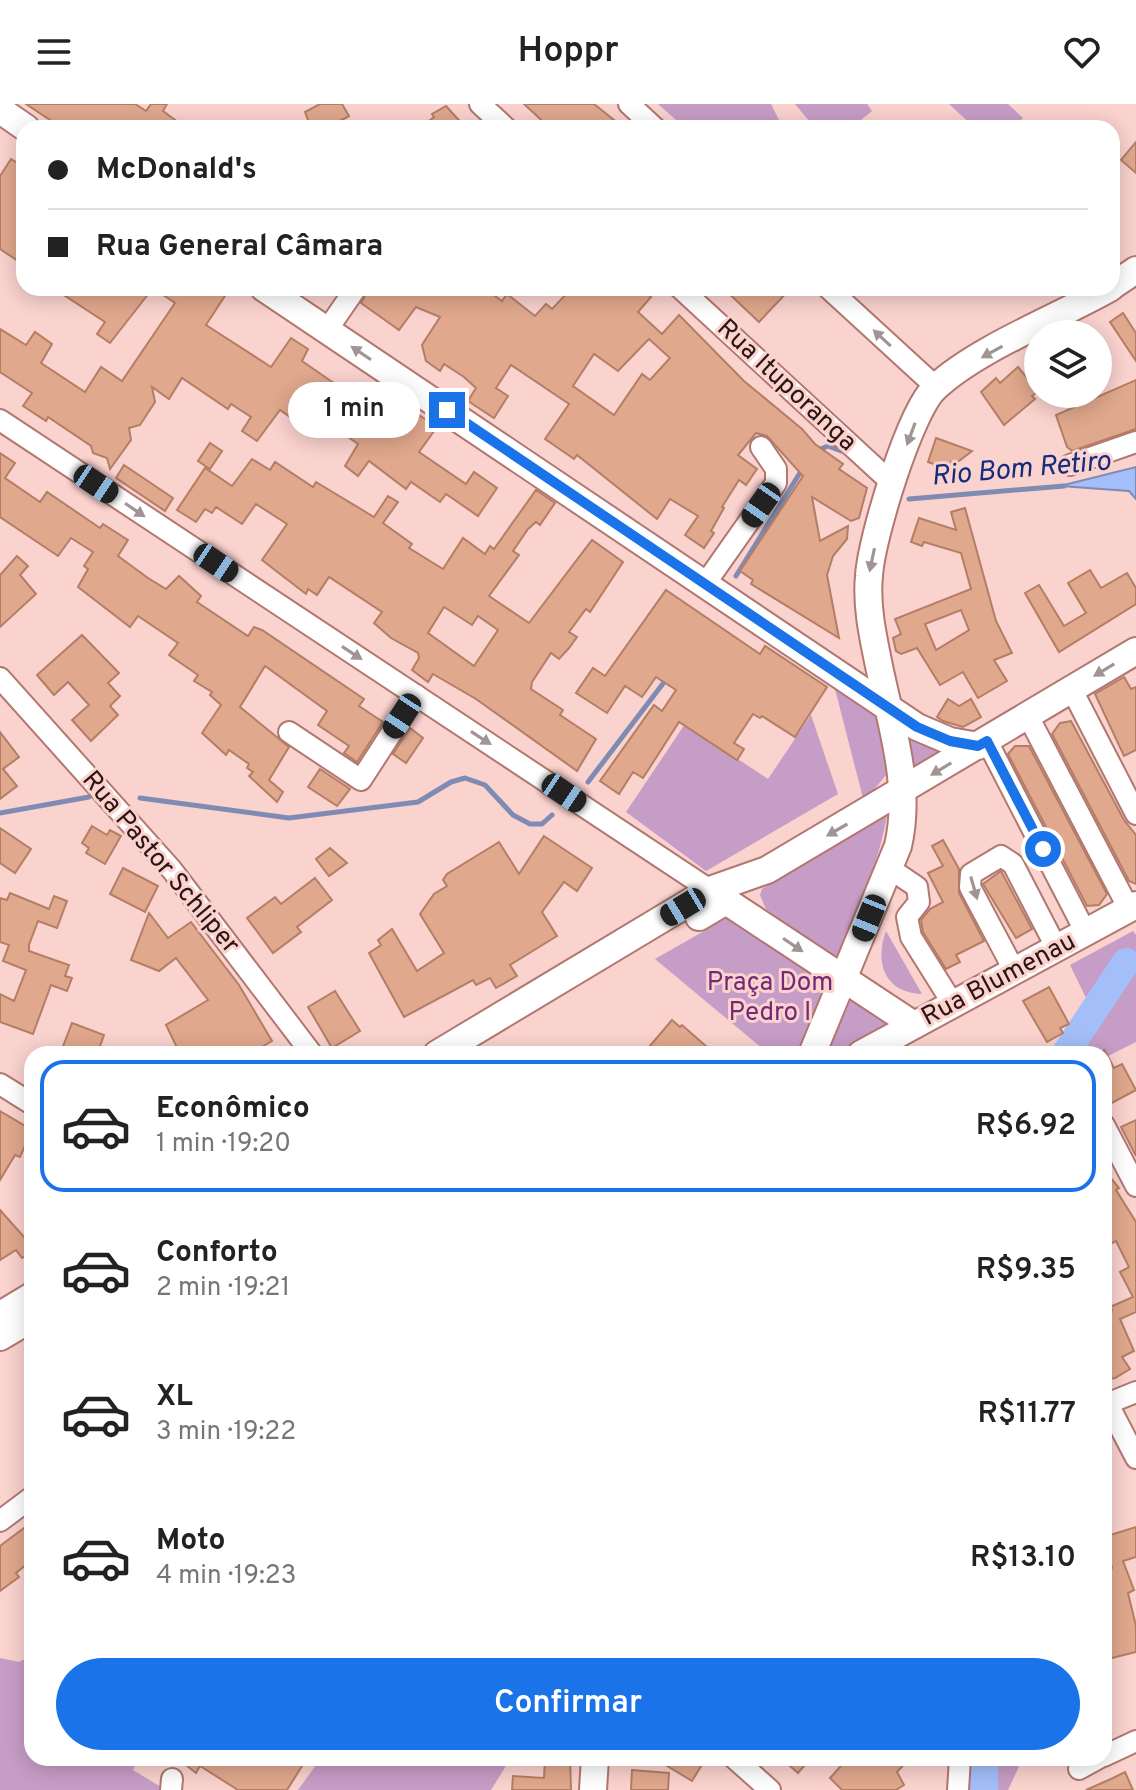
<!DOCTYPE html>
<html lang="pt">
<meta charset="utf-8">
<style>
:root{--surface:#fff;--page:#f6f6f6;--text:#222;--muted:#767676;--line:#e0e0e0;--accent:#1a73e8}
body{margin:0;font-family:Overpass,sans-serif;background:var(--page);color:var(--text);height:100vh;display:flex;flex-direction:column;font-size:30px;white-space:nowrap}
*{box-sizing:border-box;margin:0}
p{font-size:26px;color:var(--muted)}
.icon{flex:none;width:44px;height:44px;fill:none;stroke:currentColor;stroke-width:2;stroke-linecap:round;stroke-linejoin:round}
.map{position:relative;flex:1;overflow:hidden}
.details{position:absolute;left:24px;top:942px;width:1088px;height:720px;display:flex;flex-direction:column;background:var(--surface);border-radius:24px;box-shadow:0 4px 20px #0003}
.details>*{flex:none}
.guide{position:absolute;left:16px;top:16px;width:1104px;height:176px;border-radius:24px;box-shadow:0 4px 20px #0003;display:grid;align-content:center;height:176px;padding:0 32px;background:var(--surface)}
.buttons{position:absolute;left:1024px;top:216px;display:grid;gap:16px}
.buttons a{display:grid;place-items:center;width:88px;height:88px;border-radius:50%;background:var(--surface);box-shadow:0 4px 20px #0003;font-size:40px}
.end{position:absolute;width:36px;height:36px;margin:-18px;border:10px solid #1a73e8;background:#fff;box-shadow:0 0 0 4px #fff}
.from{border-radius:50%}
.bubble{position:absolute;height:56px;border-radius:28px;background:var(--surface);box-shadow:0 4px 20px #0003;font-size:26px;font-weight:600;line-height:56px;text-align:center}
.car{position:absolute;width:24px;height:48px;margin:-24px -12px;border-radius:10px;box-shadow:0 0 6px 2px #0007;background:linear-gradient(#222 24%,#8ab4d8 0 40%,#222 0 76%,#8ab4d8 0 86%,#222 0)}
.guide b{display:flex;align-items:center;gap:28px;height:76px;font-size:30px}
.guide b+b{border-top:2px solid var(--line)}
.guide i{width:20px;height:20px;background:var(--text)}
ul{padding:14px 0 0;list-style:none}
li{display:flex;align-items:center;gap:24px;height:132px;margin:0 16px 12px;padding:0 16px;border:4px solid transparent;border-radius:24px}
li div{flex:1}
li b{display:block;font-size:30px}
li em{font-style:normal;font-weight:600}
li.current{border-color:var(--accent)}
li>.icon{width:72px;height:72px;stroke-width:1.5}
.cta{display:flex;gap:16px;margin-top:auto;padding:16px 32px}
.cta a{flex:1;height:92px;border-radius:48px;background:var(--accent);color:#fff;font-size:32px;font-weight:600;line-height:92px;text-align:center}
header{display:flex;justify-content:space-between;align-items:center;height:104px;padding:0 32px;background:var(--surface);font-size:36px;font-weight:600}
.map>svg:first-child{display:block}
.green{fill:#c69dc6}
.water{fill:#a4befa;stroke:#808bb4;stroke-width:2}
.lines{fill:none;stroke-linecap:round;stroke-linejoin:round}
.stream{stroke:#808bb4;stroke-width:5}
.river{stroke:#a4befa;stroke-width:28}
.building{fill:#e0a88d;stroke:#b37e65;stroke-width:2;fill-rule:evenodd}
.minor-casing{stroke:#b27770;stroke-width:24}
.major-casing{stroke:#b27770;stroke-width:30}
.minor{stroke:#fff;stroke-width:20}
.major{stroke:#fff;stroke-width:26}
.oneway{fill:#a09594}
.route{stroke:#1a73e8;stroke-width:10}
.labels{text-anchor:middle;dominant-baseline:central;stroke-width:6;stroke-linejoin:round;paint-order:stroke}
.street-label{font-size:26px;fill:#2b1412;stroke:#fad2ce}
.park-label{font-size:26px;fill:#742976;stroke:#fad2ce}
.water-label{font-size:28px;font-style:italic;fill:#142b7e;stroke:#fad2ce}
</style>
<header><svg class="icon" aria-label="menu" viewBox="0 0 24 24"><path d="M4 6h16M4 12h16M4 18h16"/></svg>Hoppr<svg class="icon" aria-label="heart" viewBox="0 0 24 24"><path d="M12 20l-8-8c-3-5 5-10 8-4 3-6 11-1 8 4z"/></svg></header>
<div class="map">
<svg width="1136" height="1686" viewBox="0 0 1136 1686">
<rect width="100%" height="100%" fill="#fad2ce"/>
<g class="green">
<polygon points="658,0 771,0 783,24 685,24"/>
<polygon points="795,0 867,0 872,7 851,24 815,24"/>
<polygon points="949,0 1008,0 1023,14 1013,24 975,24"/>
<path d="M835 585C877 597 888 629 886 671L864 698Z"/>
<polygon points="811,611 838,690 706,767 626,708 685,620 768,675"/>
<polygon points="899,620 945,648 911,669"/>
<path d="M887 710C879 762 856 808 836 857L766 805 760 791 762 785Z"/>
<polygon points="727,814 828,880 796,950 769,950 655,855"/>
<path d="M886 827 922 890C885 889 874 859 886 827Z"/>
<polygon points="1133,827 1136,831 1136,938 1104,954 1104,950 1052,950 1089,900 1070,861"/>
<polygon points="851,895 890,921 834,950 827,950"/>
<polygon points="32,1551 32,1654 139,1654 133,1666 166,1686 0,1686 0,1554 19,1558"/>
<polygon points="321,1654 511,1654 491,1686 298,1686"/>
<polygon points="993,1654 1023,1654 1008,1686 994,1686"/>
</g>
<polygon class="water" points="1136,363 1136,395 1129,387 1060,382"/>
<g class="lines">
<g class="stream">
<polyline points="816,347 828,342 844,348"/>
<polyline points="909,395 1064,382"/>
<polyline points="736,472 803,364"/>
<polyline points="588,678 668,573"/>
<polyline points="140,694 289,714 418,698 451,678 465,674 485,681 513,711 530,720 542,720 552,711"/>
<polyline points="0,709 89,693"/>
</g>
<g class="river">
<polyline points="1065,950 1126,858"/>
<polyline points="984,1654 984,1686"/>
</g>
</g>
<g class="building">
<polygon points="26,0 135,0 146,7 151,0 167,0 163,7 186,24 62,24"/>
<polygon points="320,0 342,0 349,12 327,24 311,24 305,8"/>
<polygon points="524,0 594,0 624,24 550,24"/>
<polygon points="446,2 466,24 420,24 434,13 432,10"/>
<polygon points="1136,38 1136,69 1121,56"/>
<polygon points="11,55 24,63 24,161 0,145 0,72"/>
<polygon points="53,184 230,184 206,221 271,263 291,234 308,245 302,257 341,284 347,283 394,319 401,309 408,314 413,307 437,323 419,348 466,380 474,368 497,384 478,412 446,390 440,398 411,378 406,385 369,357 358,372 345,362 358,340 335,324 330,332 309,318 304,323 280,306 257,337 242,327 251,313 231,300 228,305 182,274 169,295 152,283 155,298 140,321 129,324 131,336 110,365 107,354 93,349 91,342 48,313 46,317 23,302 32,289 0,268 0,225 26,241 35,228 52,240 41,259 85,288 101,263 122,277 175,199 153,184 110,239 97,230 105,218"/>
<path d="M369 184H484L502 197 507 190 535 212 546 200 552 205 572 184H642L651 193 638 208 662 230 679 211 744 277 802 325 815 340 843 360 839 365 867 384 859 414 851 417 812 393 820 437 848 422 847 435 833 452 827 471 839 534 751 480 753 476 740 467 803 372 767 332 756 329 738 351 757 365 746 381 739 376 722 403 724 404 711 427 714 429 704 444 685 431 698 412 670 395 657 415 577 351 574 355 545 335 569 300 511 261 496 284 508 292 494 314 468 297 476 284 464 273 444 260 440 267 426 257 422 241 440 213 416 203 399 226 361 199ZM649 235 670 254 650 276 642 270 614 311 573 282 594 250 618 267Z"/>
<polygon points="723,184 791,184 759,218"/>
<polygon points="1123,209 1136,229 1136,257 1110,218"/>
<polygon points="1018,263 1038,287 1032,292 1035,295 1004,321 981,288 996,274 1000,279"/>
<polygon points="1136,276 1136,325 1072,347 1067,343 1056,311"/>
<polygon points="936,334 972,347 955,360 951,358 949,364 943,363 928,358"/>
<polygon points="210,339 222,347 210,365 198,357"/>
<polygon points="0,349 15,359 5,374 40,398 47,388 100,424 103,420 128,436 118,452 148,474 166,485 179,472 201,492 197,498 248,532 254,523 262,526 364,595 359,602 383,618 357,658 344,649 349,642 318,621 327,607 265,562 240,603 289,643 269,676 283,688 277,698 249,672 253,668 247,664 249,660 229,646 226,651 202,629 221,601 210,591 212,588 194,577 198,571 169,551 178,539 138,512 130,523 78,483 88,465 84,462 93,448 71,434 58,452 0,413"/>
<path d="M252 355 270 366 275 358 313 383 316 378 374 413 388 392 398 398 383 419 412 440 409 444 443 465 463 434 485 450 490 442 494 445 536 386 555 399 540 421 536 418 528 425 513 447 519 451 489 492 529 519 592 436 623 458 590 508 586 505 569 528 577 533 569 544 559 555 551 549 532 578 531 585 563 606 560 611 596 635 577 667 476 595 433 570 428 578 412 566 419 554 418 549 391 534 374 519 382 508 329 473 317 491 308 485 306 490 262 456 287 420 256 400 242 420 216 403 212 409 205 405 196 418 177 406 205 364 232 382ZM444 503 472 521 478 512 498 526 474 562 428 529Z"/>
<polygon points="124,361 173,394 165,407 116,374"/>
<path d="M965 404 996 517 1012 549 994 556 1007 577 978 594 963 568 940 581 917 544 901 550 896 547 893 534 901 530 895 515 971 485 961 449 924 438 922 442 911 438 919 414 956 426 951 408ZM961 506 969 526 936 546 925 520Z"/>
<polygon points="17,452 28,462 20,471 36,490 0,523 0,471"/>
<polygon points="1090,466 1101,484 1127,469 1136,484 1136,500 1059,548 1025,489 1039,481 1064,522 1086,509 1068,479"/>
<polygon points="666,486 760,550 765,542 827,583 795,633 762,612 760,614 753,610 734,639 744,645 737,656 679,618 643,674 633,668 619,690 600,677 654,601 662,607 676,586 656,573 642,593 625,582 607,609 576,589 593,564 605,572"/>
<polygon points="82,531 119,569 108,579 120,592 110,602 118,611 91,637 72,616 89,601 68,578 54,591 37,571"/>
<polygon points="1124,573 1131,585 1136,583 1136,646 1124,652 1095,590"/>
<polygon points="948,595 959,602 971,595 981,613 963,623 943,617 937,613"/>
<polygon points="1071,617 1124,716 1136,731 1136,780 1129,777 1052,630 1060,619"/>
<polygon points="410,624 423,634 406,659 393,650"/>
<polygon points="0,628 19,653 3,665 17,682 0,695"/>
<polygon points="1015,642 1029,642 1107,790 1099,801 1087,802 1008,650"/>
<polygon points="320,665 350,685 337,702 308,683"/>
<polygon points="92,722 107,731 110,726 121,732 105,760 86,749 89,744 82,739"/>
<polygon points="0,724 31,745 15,769 0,759"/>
<polygon points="544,732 592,764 577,787 564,778 542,808 557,832 510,861 517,872 496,884 490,874 476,881 473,876 404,913 369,849 381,841 378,836 392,825 417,867 444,849 420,810 434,790 447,782 443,776 447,770 499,738 519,770"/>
<polygon points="943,736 959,765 959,789 984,837 956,851 960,858 946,865 923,828 921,816 930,805 943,798 928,769 943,762 932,742"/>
<polygon points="330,744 347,759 329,772 316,755"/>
<polygon points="123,764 158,782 145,808 110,790"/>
<polygon points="1001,767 1032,825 1016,834 983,780"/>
<polygon points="315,774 332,796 297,823 301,828 273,849 247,814 275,793 281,800"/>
<polygon points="10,789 49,805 54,792 67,797 57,824 38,817 29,841 29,847 69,861 65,872 72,874 67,887 51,881 33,930 0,918 0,890 14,897 26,866 3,857 9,841 0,838 0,794 7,796"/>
<polygon points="149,809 168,834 191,818 239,881 272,937 250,950 180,950 166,921 208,896 176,854 159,867 131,856"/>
<polygon points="1049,883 1069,920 1060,924 1063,929 1047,938 1023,897"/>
<polygon points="335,887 360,927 332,944 308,903"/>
<polygon points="672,916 680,923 682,921 715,950 643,950"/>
<polygon points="72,919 104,931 97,950 60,950"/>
<polygon points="1104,945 1114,964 1122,960 1136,986 1104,1003"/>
<polygon points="0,1007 32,1026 20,1053 15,1051 0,1076"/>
<polygon points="1136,1016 1136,1052 1121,1023"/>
<polygon points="1104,1066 1119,1084 1116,1086 1136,1118 1136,1208 1120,1215 1134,1247 1122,1253 1130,1265 1115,1274 1104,1276 1104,1210 1112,1206 1110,1203 1133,1193 1120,1168 1129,1163 1116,1137 1104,1143"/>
<polygon points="0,1106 32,1142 32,1148 22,1154 16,1146 0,1156"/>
<polygon points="32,1418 32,1456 16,1469 19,1473 0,1487 0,1442"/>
<polygon points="1136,1423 1136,1453 1123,1457 1134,1486 1128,1489 1136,1522 1136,1548 1104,1556 1104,1467 1112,1464 1104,1433"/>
<polygon points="177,1654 307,1654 287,1686 238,1686 200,1662 196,1669"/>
<polygon points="545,1654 570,1654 571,1686 512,1686 513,1672 544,1674"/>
<polygon points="654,1654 695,1654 703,1659 692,1677"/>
<polygon points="781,1654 811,1654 798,1669"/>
<polygon points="848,1654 910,1654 897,1668 904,1681 896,1686 842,1686 830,1674"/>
<polygon points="632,1666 669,1669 668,1686 631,1686"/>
<polygon points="1125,1668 1133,1686 1086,1686 1113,1674"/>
</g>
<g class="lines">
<g class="minor-casing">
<g id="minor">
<polyline points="480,0 506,24"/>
<polyline points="629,0 655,24"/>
<polyline points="680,184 893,380"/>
<polyline points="828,184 936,283"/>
<polyline points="327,226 356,184"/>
<polyline points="0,316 710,786"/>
<polyline points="1070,361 1136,338"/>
<polyline points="705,480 776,379 776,365 761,343"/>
<polyline points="0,574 172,766 312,950"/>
<polyline points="1072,586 1136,710"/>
<polyline points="1028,612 1129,805"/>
<polyline points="289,628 361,676 416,591"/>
<polyline points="987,637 1086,829"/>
<polyline points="889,764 917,783 919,798 907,813 911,833 953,900"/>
<polyline points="1015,868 970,783 971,770 1001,752 1013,760 1057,845"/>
<polyline points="0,980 32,1000"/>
<polyline points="1104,1021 1136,1082"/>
<polyline points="1108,1300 1136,1354"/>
<polyline points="1104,1301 1136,1288"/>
<polyline points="0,1417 32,1393"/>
<polyline points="1104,1652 1136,1637"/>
<polyline points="734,1654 770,1686"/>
<polyline points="1079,1665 1099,1654"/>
<polyline points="171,1686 172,1675"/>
<polyline points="958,1686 960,1654"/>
</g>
</g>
<g class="major-casing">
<g id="major">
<polyline points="0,6 26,24"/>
<polyline points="1112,182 1136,166"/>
<polyline points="264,184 917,623 950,637 978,642"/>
<polyline points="699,813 726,797 914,921"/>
<polyline points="437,950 710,786 767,766 1136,547"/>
<path d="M812 950 898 742C912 682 891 621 879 562 873 533 866 502 869 472 871 435 910 307 935 284 976 245 1059 213 1110 184"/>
<polyline points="861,950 1136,801"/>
<polyline points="0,1211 32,1192"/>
<polyline points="0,1233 32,1214"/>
<polyline points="593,1686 595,1654"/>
</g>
</g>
<use href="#minor" class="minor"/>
<use href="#major" class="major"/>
</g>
<defs><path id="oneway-solid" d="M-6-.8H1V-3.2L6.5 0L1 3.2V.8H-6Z" transform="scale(2)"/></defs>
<g class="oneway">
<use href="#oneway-solid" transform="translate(882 234) rotate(-137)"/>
<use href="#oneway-solid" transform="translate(992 248) rotate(151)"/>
<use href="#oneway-solid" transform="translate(361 249) rotate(-146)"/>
<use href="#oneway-solid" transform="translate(911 330) rotate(110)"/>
<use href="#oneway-solid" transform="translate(135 406) rotate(34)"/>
<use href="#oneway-solid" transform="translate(872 456) rotate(102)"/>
<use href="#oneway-solid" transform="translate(352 549) rotate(33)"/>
<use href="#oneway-solid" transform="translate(1104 566) rotate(149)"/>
<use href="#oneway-solid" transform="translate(481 634) rotate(33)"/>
<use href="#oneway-solid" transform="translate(941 665) rotate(149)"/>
<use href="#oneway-solid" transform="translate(837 726) rotate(150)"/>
<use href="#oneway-solid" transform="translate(974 784) rotate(74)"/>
<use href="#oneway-solid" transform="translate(793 841) rotate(34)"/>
</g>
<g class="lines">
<polyline class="route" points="447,306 917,623 950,637 978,642 987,637 1043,745"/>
</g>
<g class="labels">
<g class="street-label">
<text transform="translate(786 282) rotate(43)">Rua Ituporanga</text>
<text transform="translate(160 759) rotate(50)">Rua Pastor Schliper</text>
<text transform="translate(999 876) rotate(-28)">Rua Blumenau</text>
</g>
<g class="park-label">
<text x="770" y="879">Praça Dom<tspan x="770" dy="30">Pedro I</tspan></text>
</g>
<g class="water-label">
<text transform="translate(1021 366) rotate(-5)">Rio Bom Retiro</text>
</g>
</g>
</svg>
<div class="buttons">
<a><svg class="icon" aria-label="layers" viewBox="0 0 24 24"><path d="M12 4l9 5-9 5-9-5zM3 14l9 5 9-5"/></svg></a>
</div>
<i class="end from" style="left:1043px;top:745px"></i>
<i class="end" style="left:447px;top:306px"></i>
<div class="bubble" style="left:288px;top:278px;width:132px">1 min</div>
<i class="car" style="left:96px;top:380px;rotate:124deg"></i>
<i class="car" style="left:761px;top:401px;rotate:215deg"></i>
<i class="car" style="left:216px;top:459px;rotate:124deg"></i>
<i class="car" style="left:402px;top:612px;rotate:213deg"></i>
<i class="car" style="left:564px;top:689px;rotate:124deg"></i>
<i class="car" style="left:683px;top:803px;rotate:239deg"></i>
<i class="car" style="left:869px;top:814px;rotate:202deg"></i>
<div class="guide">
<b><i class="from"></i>McDonald's</b>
<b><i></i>Rua General Câmara</b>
</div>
<section class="details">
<ul>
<li class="current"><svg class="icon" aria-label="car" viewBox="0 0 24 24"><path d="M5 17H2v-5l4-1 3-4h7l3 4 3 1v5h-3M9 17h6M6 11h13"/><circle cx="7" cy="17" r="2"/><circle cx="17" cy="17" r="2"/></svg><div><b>Econômico</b><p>1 min · 19:20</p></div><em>R$6.92</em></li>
<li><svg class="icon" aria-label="car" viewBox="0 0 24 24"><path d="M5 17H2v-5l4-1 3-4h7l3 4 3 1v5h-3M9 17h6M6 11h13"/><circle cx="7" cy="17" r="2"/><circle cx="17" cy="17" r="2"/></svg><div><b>Conforto</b><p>2 min · 19:21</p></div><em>R$9.35</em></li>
<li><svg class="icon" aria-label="car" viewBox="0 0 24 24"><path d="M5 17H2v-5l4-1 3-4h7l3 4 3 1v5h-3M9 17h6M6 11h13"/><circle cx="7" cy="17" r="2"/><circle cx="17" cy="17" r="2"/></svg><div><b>XL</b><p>3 min · 19:22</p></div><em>R$11.77</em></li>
<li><svg class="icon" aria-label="car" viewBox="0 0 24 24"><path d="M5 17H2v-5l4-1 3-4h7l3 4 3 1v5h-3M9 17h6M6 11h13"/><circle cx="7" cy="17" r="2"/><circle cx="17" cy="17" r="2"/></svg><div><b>Moto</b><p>4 min · 19:23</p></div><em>R$13.10</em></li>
</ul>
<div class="cta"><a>Confirmar</a></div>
</section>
</div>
